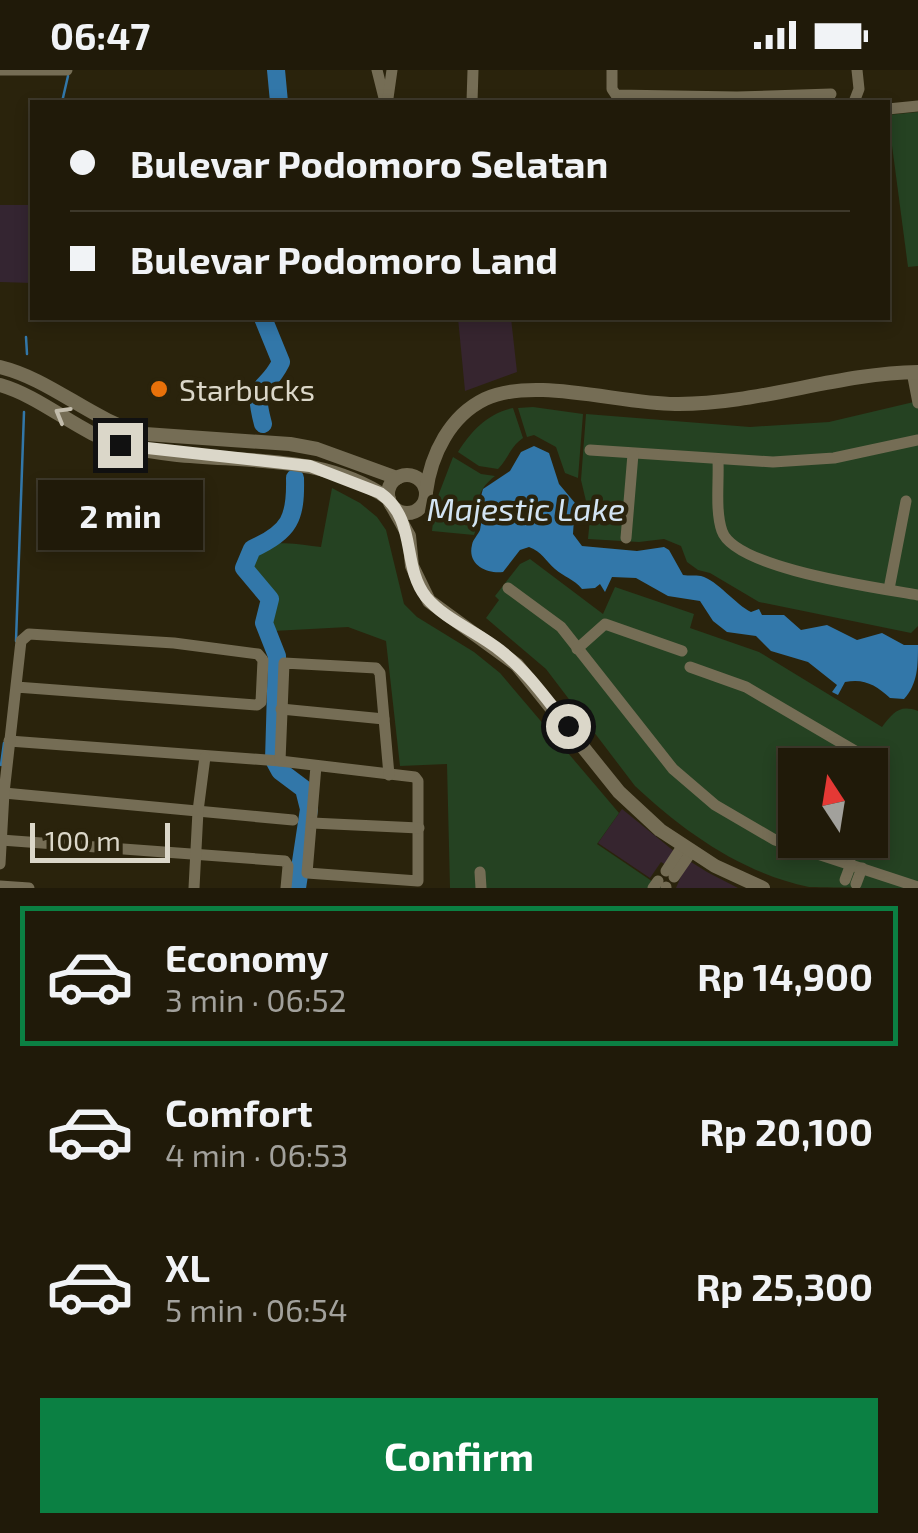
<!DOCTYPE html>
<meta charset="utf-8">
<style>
:root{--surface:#201a09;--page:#282312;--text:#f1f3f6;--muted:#a2a19c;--line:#3d382a;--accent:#0b8043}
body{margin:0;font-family:"Exo 2",sans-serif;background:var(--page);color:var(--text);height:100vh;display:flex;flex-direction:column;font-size:38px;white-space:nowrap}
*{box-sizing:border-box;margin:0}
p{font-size:32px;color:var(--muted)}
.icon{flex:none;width:55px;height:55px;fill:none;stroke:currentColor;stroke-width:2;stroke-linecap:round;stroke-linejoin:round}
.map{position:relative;height:818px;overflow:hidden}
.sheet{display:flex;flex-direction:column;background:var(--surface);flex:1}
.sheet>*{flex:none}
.top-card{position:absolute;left:30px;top:30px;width:860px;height:220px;border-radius:0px;box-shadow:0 5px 15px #0003,0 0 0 2px var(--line);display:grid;align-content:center;height:220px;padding:0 40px;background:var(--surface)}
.needle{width:65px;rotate:348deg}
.fabs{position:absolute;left:778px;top:678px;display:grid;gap:20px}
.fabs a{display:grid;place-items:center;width:110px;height:110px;border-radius:0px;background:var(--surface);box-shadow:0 5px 15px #0003,0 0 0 2px var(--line);font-size:50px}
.scale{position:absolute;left:30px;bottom:25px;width:140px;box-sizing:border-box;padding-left:10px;border:5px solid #dbd7c9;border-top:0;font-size:28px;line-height:35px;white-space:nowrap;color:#dbd7c9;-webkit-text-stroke:8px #2a230c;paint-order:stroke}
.end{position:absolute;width:45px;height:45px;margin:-22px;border:12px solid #dbd7c9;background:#111;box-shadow:0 0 0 5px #111}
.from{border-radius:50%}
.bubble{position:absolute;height:70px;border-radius:0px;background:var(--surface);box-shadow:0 5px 15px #0003,0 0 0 2px var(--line);font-size:32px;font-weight:700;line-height:70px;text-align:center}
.top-card b{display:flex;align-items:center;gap:35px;height:95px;font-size:38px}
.top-card b+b{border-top:2px solid var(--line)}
.top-card i{width:25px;height:25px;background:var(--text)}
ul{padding:18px 0 0;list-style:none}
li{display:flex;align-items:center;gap:30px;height:140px;margin:0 20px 15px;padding:0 20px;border:5px solid transparent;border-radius:0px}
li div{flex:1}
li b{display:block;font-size:38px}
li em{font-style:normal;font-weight:700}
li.active{border-color:var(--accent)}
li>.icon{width:90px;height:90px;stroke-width:1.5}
.button{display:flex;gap:20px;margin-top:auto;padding:20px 40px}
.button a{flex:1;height:115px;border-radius:0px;background:var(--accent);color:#fff;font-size:40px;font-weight:700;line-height:115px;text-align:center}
.status{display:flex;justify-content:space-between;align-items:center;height:70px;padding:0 50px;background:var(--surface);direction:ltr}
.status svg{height:28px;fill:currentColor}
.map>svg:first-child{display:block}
.commercial{fill:#36252f}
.medical{fill:#342531}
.green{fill:#254222;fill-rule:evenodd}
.water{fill:#3277a9}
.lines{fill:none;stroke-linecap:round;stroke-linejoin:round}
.stream{stroke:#3277a9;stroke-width:2.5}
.river{stroke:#3277a9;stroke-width:18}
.minor{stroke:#756d55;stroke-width:11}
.tertiary{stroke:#756d55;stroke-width:14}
.oneway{stroke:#c2bcac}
.route{stroke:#dbd7c9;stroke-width:12}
.food-dot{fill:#e8710a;stroke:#2a230c;stroke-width:4}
.labels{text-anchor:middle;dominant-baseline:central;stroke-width:9;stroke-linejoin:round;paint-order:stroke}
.poi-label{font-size:30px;fill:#dbd7c9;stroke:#2a230c;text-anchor:start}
.water-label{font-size:32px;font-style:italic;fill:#d3e4f3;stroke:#2a230c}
</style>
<div class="status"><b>06:47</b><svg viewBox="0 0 49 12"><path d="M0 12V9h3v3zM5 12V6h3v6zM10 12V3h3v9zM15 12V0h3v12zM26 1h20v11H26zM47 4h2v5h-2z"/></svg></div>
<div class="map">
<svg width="918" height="818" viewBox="0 0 918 818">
<rect width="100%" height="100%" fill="#2a230c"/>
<g class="commercial">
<polygon points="458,248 511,248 517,302 465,321"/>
<polygon points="622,739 675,782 666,795 661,792 650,808 598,773"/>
<polygon points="688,790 707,802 738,818 676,818"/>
</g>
<polygon class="medical" points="0,135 32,135 32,213 0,212"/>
<g class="green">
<polygon points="918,42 918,196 908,197 888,45"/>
<polygon points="918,331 918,556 911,563 759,532 710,503 698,500 687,492 681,476 664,469 639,472 588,469 590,448 581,410 586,344 750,357 829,352"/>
<polygon points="533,337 583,344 578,408 565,403 556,377 534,365 527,367 518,338"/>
<path d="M513 338 523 368C510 377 508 389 498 399L479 396 458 382C472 360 487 344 513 338Z"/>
<path d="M453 387 481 404 495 406C468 427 484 440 474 465L432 461 435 434Z"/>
<path d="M332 418 360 433 377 447 386 460 404 534 417 547 474 582 500 603 619 743 597 774 662 818H450L447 694 400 696 386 571 348 557 273 561 271 566C265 551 278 540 272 525 267 511 250 510 247 493 262 465 295 474 321 477Z"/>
<path d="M530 489 603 544 615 517 694 544 690 558 759 582 882 657C893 643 899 634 918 641V818C887 818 837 818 809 817 742 803 684 762 635 716L546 599 486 548 499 530 495 526 520 494ZM795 695H870V770H795Z"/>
</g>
<path class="water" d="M534 376 549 383 559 414 575 433 573 464 582 476 637 481 664 477 669 480 683 505C689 506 695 505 701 506 717 510 736 535 751 542L759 539 762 545H784L801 560 827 555 857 570 882 563 904 575H918C918 595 918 614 904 629L890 628C876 615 864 608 845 612L838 625 832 622 837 615 808 592 771 581 756 566 727 562 713 551 700 531 668 526 636 508 612 507 605 522 600 514 595 518 582 519C574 509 564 507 555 499 545 490 542 482 529 477L520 480 503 502C487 504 467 495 472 475 473 469 478 465 480 460 483 446 478 433 483 419L510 401 521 382Z"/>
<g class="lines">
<g class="stream">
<polyline points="62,32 68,6"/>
<polyline points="26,267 27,284"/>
<polyline points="16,571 24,342"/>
<polyline points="1,695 4,673"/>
</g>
<g class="river">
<polyline points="276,0 279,32"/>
<path d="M263 248 281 292C265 325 251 308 263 354"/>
<path d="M295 408C296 448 290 462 252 479L244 498 270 529 264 553 277 586 274 690 280 701 304 719 309 739 297 818"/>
</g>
<g class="minor">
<polyline points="0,0 67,0"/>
<polyline points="377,0 385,32"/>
<polyline points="612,0 612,19 616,25 737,27 831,24"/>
<polyline points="388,28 392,0"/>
<polyline points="472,32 473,0"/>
<polyline points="854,32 859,19 857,0"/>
<polyline points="888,39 918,36"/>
<polyline points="912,302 918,333"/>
<polyline points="590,380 773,392 834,388 918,370"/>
<path d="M718 391C719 412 715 441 722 461 735 499 880 518 918 525"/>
<polyline points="626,468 633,384"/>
<polyline points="508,518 561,557 673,699 715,735 775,770 918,817"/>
<polyline points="889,519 906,431"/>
<polyline points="577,579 605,554 682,581"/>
<polyline points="690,597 746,617 862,685"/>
<polyline points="281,639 384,649"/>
<polyline points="9,671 280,691 415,707 418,711 418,811 307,803 316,696"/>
<polyline points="280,691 284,593 376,598 380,603 389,705"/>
<polyline points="841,695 847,677"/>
<polyline points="4,723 293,750"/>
<polyline points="312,753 419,758"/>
<polyline points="1,770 285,791 288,796 286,818"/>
<polyline points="0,794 4,723 21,571 29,564 174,573 258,584 263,590 261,632 257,635 16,617"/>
<polyline points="666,801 683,775"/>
<polyline points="480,802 481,818"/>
<polyline points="674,807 692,781"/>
<polyline points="845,810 851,794"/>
<polyline points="856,814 862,798"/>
<polyline points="0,816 29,818"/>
<polyline points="194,818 198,741 205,687"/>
<polyline points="653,818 658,811"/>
<polyline points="666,818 666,817"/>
</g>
<g class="tertiary">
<path d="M0 297C53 310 93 352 145 364L290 374 317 379 397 408"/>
<path d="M0 315C45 328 80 365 125 376 213 399 310 374 389 429"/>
<circle cx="407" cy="424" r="19"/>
<path d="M426 422C431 384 450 346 485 329 534 306 620 334 675 334 757 335 836 303 918 302"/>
<polyline points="391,434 409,466 412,496 429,531 517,595 619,722 660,760 715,796 763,818"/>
</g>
</g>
<defs><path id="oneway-chevron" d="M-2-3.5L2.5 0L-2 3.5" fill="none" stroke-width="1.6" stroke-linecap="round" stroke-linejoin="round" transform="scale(2.5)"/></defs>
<use class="oneway" href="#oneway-chevron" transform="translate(62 344) rotate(-150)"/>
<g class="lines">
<path class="route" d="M120 375 310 396 380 423C418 450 401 495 426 527 445 550 478 562 501 581 528 602 547 630 568 656"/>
</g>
<circle class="food-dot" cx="159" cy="319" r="10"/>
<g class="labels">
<g class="poi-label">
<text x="179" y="319">Starbucks</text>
</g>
<g class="water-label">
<text x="526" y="438">Majestic Lake</text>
</g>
</g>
</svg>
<div class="fabs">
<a><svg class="needle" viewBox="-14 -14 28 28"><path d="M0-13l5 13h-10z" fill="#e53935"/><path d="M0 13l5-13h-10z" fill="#a2a19c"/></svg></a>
</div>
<div class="scale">100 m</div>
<i class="end from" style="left:568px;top:656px"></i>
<i class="end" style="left:120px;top:375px"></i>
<div class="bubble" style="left:38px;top:410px;width:165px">2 min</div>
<div class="top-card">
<b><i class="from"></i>Bulevar Podomoro Selatan</b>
<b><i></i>Bulevar Podomoro Land</b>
</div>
</div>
<section class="sheet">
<ul>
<li class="active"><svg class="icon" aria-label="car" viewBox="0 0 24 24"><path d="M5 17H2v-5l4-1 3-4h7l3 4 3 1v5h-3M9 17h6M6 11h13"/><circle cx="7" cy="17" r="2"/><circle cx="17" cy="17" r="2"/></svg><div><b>Economy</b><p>3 min · 06:52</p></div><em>Rp 14,900</em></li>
<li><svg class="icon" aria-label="car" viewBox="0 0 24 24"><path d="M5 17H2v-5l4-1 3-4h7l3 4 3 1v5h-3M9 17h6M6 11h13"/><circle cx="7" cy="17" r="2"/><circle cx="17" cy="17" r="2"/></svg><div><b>Comfort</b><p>4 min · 06:53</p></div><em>Rp 20,100</em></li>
<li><svg class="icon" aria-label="car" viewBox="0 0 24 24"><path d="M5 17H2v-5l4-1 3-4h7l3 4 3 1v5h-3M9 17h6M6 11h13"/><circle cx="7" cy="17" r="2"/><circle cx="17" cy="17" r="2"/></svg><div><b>XL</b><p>5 min · 06:54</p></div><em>Rp 25,300</em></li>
</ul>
<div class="button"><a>Confirm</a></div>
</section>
